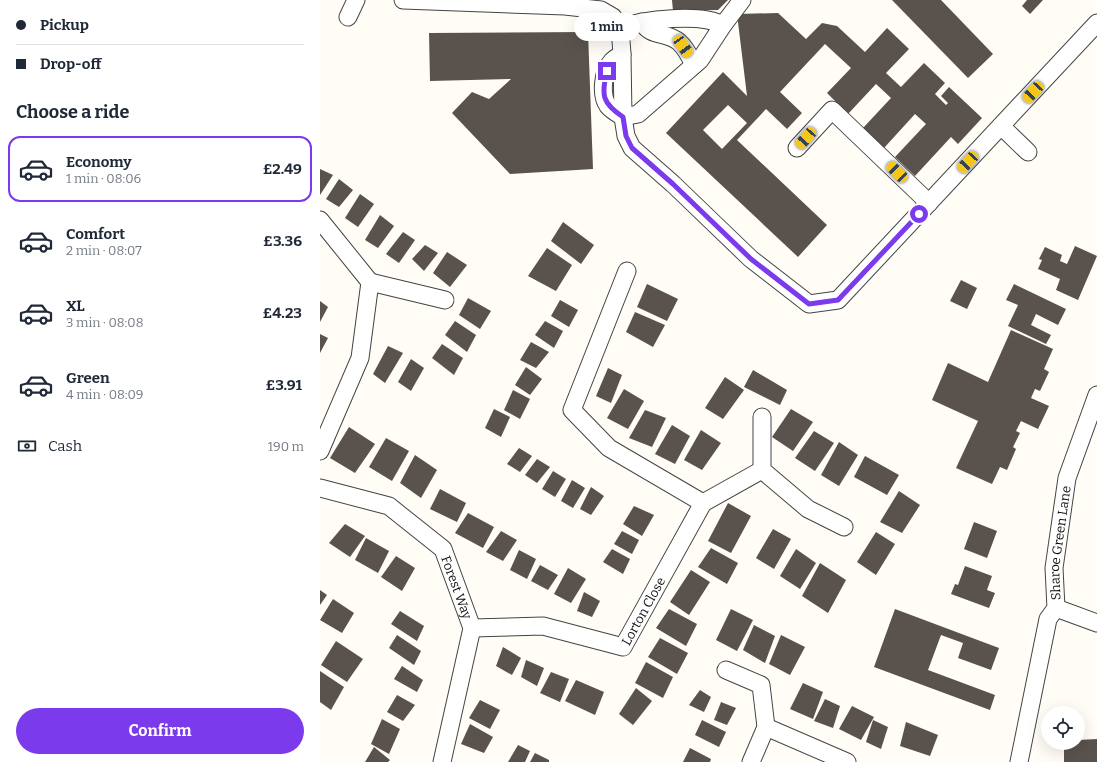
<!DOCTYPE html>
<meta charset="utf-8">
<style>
:root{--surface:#fff;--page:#f2f2f3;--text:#1f2937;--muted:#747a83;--line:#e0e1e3;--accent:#7c3aed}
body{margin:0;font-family:Bitter,serif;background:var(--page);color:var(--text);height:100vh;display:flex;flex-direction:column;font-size:15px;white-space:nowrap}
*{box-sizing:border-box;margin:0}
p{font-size:13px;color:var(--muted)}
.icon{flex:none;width:22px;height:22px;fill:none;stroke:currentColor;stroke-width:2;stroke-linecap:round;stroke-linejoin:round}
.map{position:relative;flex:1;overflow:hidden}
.sheet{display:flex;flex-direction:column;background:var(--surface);width:320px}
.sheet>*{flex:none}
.guide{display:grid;align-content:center;height:88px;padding:0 16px;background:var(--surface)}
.tools{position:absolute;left:721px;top:706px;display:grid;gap:8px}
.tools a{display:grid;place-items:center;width:44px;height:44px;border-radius:50%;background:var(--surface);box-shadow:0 4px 16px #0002;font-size:20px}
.end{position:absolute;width:18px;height:18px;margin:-9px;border:5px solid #7c3aed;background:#fff;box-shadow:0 0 0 2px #fff}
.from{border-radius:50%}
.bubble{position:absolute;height:28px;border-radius:14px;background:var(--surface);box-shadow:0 4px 16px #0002;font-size:13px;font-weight:700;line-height:28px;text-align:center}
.car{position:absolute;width:12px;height:24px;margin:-12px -6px;border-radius:5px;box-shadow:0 0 3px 1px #0007;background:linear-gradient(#f5c518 24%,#345 0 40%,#f5c518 0 76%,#345 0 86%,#f5c518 0)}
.guide b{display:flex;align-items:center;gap:14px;height:38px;font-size:15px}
.guide b+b{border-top:1px solid var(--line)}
.guide i{width:10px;height:10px;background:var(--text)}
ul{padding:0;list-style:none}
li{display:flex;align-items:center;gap:12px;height:66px;margin:0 8px 6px;padding:0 8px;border:2px solid transparent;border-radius:12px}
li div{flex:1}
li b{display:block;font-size:15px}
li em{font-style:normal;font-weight:700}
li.active{border-color:var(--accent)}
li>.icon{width:36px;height:36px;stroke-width:1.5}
h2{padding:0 16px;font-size:18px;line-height:48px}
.pay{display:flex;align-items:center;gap:10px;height:44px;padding:0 16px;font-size:15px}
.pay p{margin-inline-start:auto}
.button{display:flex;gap:8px;margin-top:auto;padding:8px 16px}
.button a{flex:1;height:46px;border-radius:24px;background:var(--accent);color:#fff;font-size:16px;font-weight:700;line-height:46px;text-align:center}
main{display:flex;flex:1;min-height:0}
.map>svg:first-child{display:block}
.building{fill:#5a524d;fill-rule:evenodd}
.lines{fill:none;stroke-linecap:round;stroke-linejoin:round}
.minor-casing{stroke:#444;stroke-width:19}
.minor{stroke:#fff;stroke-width:17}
.route{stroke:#7c3aed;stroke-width:5}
.labels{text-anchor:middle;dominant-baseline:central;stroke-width:4;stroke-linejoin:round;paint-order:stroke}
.street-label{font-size:13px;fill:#111;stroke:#fff}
</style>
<main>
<section class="sheet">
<div class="guide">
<b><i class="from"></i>Pickup</b>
<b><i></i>Drop-off</b>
</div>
<h2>Choose a ride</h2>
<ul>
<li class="active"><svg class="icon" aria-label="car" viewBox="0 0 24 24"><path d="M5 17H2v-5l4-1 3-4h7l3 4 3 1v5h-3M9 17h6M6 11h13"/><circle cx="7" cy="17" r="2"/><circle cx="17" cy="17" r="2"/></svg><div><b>Economy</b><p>1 min · 08:06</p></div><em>£2.49</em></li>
<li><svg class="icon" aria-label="car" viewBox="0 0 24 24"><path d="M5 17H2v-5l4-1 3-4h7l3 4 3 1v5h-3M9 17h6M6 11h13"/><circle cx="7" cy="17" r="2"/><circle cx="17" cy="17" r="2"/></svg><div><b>Comfort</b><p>2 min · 08:07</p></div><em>£3.36</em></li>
<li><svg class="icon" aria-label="car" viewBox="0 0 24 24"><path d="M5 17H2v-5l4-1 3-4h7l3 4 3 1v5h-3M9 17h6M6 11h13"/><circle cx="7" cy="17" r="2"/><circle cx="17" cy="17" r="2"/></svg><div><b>XL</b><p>3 min · 08:08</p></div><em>£4.23</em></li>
<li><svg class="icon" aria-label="car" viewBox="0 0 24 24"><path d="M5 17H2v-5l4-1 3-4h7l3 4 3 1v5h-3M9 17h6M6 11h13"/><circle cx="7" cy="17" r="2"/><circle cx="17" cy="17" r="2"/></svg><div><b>Green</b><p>4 min · 08:09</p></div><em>£3.91</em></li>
</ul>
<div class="pay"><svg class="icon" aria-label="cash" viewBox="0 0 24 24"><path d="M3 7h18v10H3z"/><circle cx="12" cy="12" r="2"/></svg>Cash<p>190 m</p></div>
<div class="button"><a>Confirm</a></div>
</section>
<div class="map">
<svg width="777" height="762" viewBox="0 0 777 762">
<rect width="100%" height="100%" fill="#fffdf5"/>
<g class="building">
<polygon points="352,0 408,0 398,10 353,11"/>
<polygon points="572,0 621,0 673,54 648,78"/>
<polygon points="707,0 723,0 710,14 702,6"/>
<path d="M458 13 486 39 502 23 517 26 545 52 567 28 589 49 566 73 581 87 604 63 625 83 615 94 626 105 628 103 621 96 629 87 662 118 638 144 631 137 595 176 575 157 606 124 595 114 564 148 543 128 571 98 556 84 528 114 507 93 531 68 505 44 460 92 482 113 467 129 446 109 417 140 507 225 478 257 346 133 403 72 427 96 417 14ZM408 105 427 123 402 149 383 130Z"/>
<polygon points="268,32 273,169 190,174 132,113 152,92 169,99 191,79 110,81 109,33"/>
<polygon points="0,169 13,175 0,195"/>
<polygon points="19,179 33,190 19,207 6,199"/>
<polygon points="40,194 54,204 38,227 25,218"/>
<polygon points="60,215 74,226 58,248 45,240"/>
<polygon points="243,222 274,245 261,264 231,241"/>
<polygon points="83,232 95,240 79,263 66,254"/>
<polygon points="105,245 118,253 104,271 92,259"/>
<polygon points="755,246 777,256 758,300 736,290 740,279 718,269 722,260 719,259 725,247 742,255 740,261 747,264"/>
<polygon points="227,248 252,265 236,291 208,276"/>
<polygon points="127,252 147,265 130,287 113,273"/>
<polygon points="641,280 657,288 647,309 630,301"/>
<polygon points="327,284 358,299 347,321 317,307"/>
<polygon points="694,284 746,309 738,325 716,314 711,325 731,335 726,344 688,326 698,305 686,300"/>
<polygon points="148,298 171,311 160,329 139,315"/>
<polygon points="240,300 258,310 249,327 231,316"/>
<polygon points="0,301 8,307 0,322"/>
<polygon points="315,312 345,325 333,347 306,332"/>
<polygon points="135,321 156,335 147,352 125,335"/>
<polygon points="225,321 243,331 234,348 215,335"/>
<polygon points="691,330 733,349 724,369 729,372 720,391 715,389 711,398 729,406 718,429 701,421 696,431 700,433 693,447 696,449 687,470 680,467 672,484 636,468 658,421 612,400 628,363 668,382"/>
<polygon points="0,334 8,338 0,353"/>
<polygon points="211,342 229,352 216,368 200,360"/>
<polygon points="122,344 143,358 134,375 112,358"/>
<polygon points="68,346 83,353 65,383 53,374"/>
<polygon points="91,359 104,368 91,391 78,382"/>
<polygon points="206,367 222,379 210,395 195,385"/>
<polygon points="288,368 302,375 291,403 276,396"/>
<polygon points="433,370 467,390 460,405 424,387"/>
<polygon points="405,377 424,390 403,419 385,408"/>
<polygon points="304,389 324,401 308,429 287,418"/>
<polygon points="193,390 210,399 200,419 184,410"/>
<polygon points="174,409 190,417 181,437 165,428"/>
<polygon points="471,409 493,422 473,451 452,437"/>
<polygon points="325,410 346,418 332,447 309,438"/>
<polygon points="352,425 370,436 355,464 335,454"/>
<polygon points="29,427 55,444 35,473 10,458"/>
<polygon points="381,430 401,443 382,470 364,460"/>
<polygon points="494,431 514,443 495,471 475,458"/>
<polygon points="66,438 89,451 72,481 49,467"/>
<polygon points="519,442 538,455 519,486 501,475"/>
<polygon points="199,448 212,456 200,472 187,464"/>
<polygon points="95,455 117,470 101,498 80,483"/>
<polygon points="545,456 579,475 567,495 534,477"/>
<polygon points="217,459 230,467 217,483 205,475"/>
<polygon points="233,471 246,479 235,497 222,489"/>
<polygon points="252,480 265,488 253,508 241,501"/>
<polygon points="271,487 284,496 271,515 260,509"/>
<polygon points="120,489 146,503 137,522 110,509"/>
<polygon points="579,491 600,505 582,533 560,522"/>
<polygon points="408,503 431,516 411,553 388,541"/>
<polygon points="314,506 334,515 322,536 303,524"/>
<polygon points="148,513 174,527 163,548 135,533"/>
<polygon points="654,522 677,531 667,558 644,549"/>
<polygon points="25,524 45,536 30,557 9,543"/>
<polygon points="453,529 471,539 454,569 436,558"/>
<polygon points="181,531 197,540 183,561 166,552"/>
<polygon points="302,531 319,540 312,554 294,544"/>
<polygon points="556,532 575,544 556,575 537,562"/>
<polygon points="46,538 69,551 58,573 35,560"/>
<polygon points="391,548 418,563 407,584 378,567"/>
<polygon points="292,549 310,559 303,574 283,562"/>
<polygon points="476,549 496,563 480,589 460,576"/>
<polygon points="199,550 216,559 207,579 190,570"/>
<polygon points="76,556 95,568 82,591 61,577"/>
<polygon points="500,563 526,580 508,613 482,596"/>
<polygon points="220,565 238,575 228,590 211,581"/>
<polygon points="645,566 672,576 667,590 675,593 669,608 631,594 635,584 638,585"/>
<polygon points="248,568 266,579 251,603 234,594"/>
<polygon points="371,570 390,582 369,615 350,602"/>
<polygon points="0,590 7,595 0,605"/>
<polygon points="264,592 280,601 272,617 257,611"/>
<polygon points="13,599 34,613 22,633 0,620"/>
<polygon points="349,609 377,624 366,646 336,628"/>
<polygon points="411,609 433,620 417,651 396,640"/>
<polygon points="575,609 679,648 671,670 638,658 643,643 621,635 608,670 675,695 670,710 554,667"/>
<polygon points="80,611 104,626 97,641 71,624"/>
<polygon points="434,625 455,636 445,663 423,650"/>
<polygon points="77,635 101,651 94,665 69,648"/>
<polygon points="461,635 485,647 470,675 449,664"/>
<polygon points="340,638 368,653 357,674 328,657"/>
<polygon points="16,641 43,659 27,682 1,665"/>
<polygon points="183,647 201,658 192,675 176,666"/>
<polygon points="206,660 224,668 217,686 201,677"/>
<polygon points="326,662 353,677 343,698 315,683"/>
<polygon points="82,666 103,680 97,692 74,679"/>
<polygon points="0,671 24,687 11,710 0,702"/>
<polygon points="231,672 249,679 240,702 220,693"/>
<polygon points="256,680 284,692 275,715 245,701"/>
<polygon points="483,683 503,692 493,719 470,709"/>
<polygon points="316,688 332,701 313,725 299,714"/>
<polygon points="380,690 391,697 384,712 369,705"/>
<polygon points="77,695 95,705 83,721 67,712"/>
<polygon points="505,699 520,706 513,728 494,721"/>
<polygon points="160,700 180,710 170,729 149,718"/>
<polygon points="401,702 416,708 407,725 394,720"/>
<polygon points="532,706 554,717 541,740 519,729"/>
<polygon points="62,719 80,729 69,754 51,744"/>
<polygon points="382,720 406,732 399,747 375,735"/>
<polygon points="553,720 568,727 561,749 546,742"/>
<polygon points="586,722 618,735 610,756 580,746"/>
<polygon points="150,724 173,737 164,753 141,744"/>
<polygon points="777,739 777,762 744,762 744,743 758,743 758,740"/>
<polygon points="198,745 210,751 205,762 188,762"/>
<polygon points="54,747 70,760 68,762 45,762"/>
<polygon points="370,748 391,759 390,762 363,762"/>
<polygon points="215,753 229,760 229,762 210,762"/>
</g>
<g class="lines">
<g class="minor-casing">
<g id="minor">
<polyline points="83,0 245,6 281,10 293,17 300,28 302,54 303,117 306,136 312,148 353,184 431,259 489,304 518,300 777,23"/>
<polyline points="28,17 36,0"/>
<path d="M322 22C331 38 346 31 359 42 366 48 370 57 374 65"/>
<path d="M300 28C324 19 381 13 403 25"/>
<path d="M302 54C299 56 295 58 292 61 283 71 280 94 288 106 291 110 298 114 303 117L318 114 380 60 403 25 422 0"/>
<polyline points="681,126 708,152"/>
<polyline points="477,148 512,110 609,203"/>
<polyline points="0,220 50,282 40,358 0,451"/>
<polyline points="307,271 252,410 289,448 383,503"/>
<polyline points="50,282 125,300"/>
<polyline points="442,417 442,470 488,509 524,527"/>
<path id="s1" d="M0 488 69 506 123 549 152 628 122 762"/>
<polyline points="736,608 777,623"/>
<path id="s2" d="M152 628 223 626 303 647 383 503 442 470"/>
<polyline points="406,670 441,685 446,727 431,762"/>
<polyline points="446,727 527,762"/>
<path id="s3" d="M699 762 728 619 736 608 734 568 747 478 777 395"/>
</g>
</g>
<use href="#minor" class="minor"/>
</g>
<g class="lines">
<path class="route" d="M287 71C281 95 282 103 303 117L306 136 312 148 353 184 431 259 489 304 518 300 599 214"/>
</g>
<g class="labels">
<g class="street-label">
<text stroke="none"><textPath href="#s3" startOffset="225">Sharoe Green Lane</textPath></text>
<text stroke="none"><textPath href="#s1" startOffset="181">Forest Way</textPath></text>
<text stroke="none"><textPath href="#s2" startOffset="195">Lorton Close</textPath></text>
</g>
</g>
</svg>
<div class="tools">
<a><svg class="icon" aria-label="locate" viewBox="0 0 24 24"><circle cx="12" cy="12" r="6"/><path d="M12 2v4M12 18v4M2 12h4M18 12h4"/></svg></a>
</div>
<i class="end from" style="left:599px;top:214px"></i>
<i class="end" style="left:287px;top:71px"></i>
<div class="bubble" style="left:254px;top:13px;width:66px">1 min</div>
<i class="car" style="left:363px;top:46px;rotate:145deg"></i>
<i class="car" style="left:713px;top:92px;rotate:223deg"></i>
<i class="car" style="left:486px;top:138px;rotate:222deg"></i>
<i class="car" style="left:648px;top:162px;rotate:223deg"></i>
<i class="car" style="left:577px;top:172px;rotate:314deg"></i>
</div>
</main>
